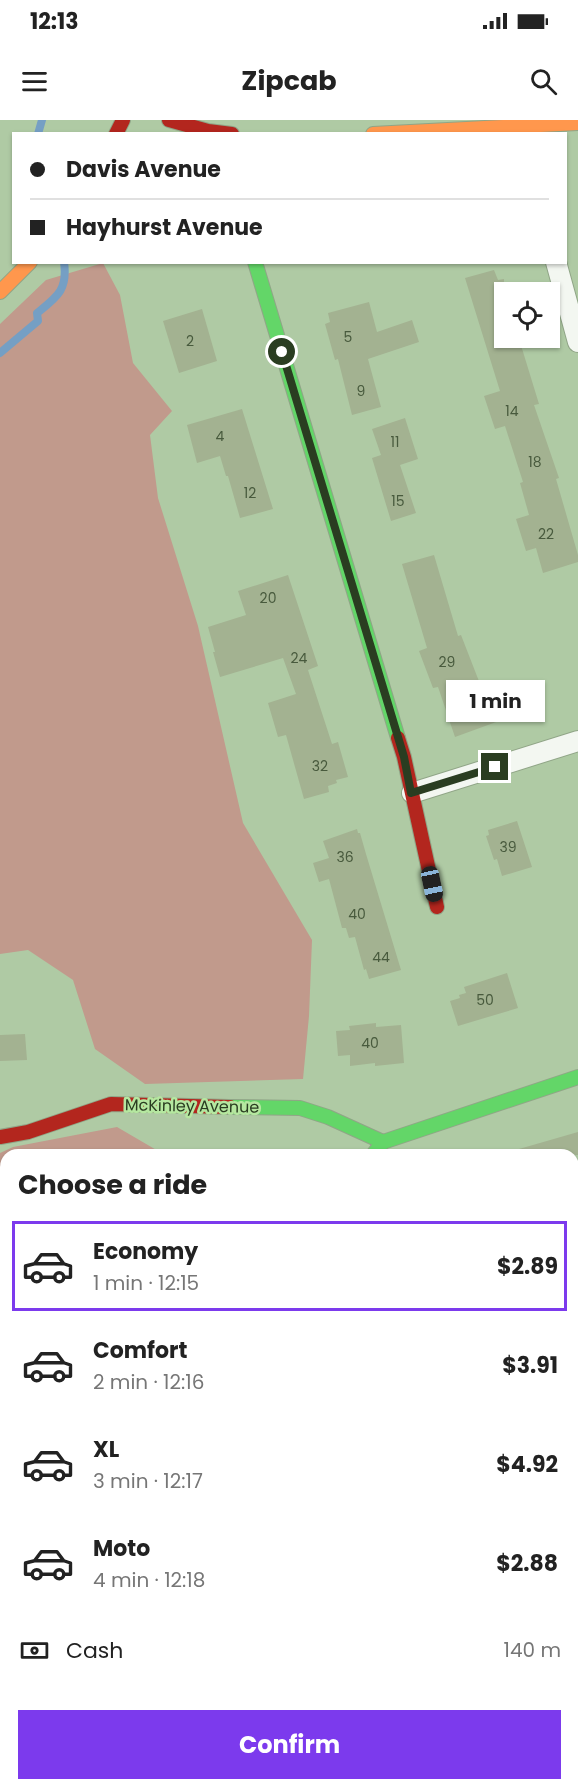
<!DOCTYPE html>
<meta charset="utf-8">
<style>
:root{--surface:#fff;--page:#f6f6f6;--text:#222;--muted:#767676;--line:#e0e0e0;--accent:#7c3aed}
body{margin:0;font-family:Poppins,sans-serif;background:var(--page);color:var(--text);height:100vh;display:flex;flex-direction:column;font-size:22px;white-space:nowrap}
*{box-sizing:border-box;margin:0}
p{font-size:20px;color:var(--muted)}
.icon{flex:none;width:33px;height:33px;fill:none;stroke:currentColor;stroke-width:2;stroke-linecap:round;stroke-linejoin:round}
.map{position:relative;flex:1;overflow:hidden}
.details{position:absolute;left:0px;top:1029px;width:579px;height:642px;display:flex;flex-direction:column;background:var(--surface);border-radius:18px 18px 0 0;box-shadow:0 2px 4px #0004}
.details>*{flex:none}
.hud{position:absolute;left:12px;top:12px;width:555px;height:132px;border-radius:0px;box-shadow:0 2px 4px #0004;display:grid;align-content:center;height:132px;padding:0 18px;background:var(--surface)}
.controls{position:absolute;left:494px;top:162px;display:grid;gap:12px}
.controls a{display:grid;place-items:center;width:66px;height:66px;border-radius:0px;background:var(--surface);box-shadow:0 2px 4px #0004;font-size:30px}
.end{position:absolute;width:27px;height:27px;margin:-14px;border:8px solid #2a3d21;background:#fff;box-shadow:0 0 0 3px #fff}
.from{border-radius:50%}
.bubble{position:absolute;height:42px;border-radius:0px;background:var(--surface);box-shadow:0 2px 4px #0004;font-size:20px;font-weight:700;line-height:42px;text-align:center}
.car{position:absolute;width:18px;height:36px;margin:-18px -9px;border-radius:8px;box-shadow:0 0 4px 2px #0007;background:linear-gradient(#222 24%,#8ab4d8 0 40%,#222 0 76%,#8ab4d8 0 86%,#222 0)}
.hud b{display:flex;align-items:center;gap:21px;height:57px;font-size:22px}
.hud b+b{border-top:2px solid var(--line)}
.hud i{width:15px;height:15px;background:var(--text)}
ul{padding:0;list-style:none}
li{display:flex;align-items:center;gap:18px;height:90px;margin:0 12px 9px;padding:0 6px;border:3px solid transparent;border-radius:0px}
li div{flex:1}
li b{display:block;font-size:22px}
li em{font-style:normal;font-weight:700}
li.selected{border-color:var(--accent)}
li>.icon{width:54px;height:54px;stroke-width:1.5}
h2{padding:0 18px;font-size:27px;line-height:72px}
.pay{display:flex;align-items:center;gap:15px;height:66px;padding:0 18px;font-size:22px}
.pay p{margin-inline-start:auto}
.cta{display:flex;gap:12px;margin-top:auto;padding:12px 18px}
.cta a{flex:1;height:69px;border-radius:0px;background:var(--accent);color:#fff;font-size:24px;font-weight:700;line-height:69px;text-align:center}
.status{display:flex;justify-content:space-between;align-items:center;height:42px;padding:0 30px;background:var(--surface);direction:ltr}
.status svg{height:16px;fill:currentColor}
header{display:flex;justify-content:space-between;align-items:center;height:78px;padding:0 18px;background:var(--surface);font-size:27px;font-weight:700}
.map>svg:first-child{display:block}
.forest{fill:#c19a8c}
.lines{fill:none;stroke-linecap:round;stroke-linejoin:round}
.stream{stroke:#759fc4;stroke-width:8}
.building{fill:#a3b291}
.lane-casing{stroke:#90a587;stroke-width:13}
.street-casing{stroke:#90a587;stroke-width:22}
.fast-casing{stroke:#90a587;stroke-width:16}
.slow-casing{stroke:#90a587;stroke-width:16}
.jam-casing{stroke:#90a587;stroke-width:16}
.lane{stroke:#f3f7f1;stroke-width:10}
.street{stroke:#f3f7f1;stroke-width:20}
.fast{stroke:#63d668;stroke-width:14}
.slow{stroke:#ff974d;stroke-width:14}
.jam{stroke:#b3261e;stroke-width:14}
.route{stroke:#2a3d21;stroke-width:8}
.labels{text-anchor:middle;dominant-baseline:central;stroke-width:5;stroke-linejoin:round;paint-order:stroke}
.number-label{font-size:14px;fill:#485a3d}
.street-label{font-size:16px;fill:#2a3d21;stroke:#b5e7a0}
</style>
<div class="status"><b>12:13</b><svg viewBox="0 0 49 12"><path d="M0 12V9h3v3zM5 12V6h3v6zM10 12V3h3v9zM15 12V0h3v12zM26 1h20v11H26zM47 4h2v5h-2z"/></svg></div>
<header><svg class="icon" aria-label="menu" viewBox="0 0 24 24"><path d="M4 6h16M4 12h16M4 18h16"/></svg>Zipcab<svg class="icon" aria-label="search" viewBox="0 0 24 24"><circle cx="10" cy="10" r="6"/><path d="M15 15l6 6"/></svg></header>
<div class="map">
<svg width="578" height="1671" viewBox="0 0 578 1671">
<rect width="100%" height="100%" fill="#afcaa4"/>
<g class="forest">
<polygon points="103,143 120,175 133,243 172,291 150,315 158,378 198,506 243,703 312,820 309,896 303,959 145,964 95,929 73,860 28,830 0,834 0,204 46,160"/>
<polygon points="117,1007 165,1035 6,1035 6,1334 0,1333 0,1033 13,1027"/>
<polygon points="5,1539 6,1622 0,1630 0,1549"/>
<polygon points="158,1665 345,1665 348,1671 174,1671"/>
</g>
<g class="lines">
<g class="stream">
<polyline points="38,14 42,0"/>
<path d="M0 233 38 201 37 193C57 177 68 170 64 142"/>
</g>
</g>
<g class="building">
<polygon points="494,150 498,160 504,159 504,218 514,218 515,223 520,222 539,284 534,285 559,358 556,359 578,435 578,442 543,453 536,428 526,431 516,399 529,395 520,363 523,362 505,306 495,309 484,276 500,271 465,158"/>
<polygon points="369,182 377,212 412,200 419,222 368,239 381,287 352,295 338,239 335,240 325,204 330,202 328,193"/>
<polygon points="202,189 217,241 179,253 163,201"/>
<polygon points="242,289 273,389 240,398 228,356 226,356 220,336 197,343 187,305"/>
<polygon points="405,298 418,339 400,345 416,393 391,401 372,338 381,335 372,309"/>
<polygon points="434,435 458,516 461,515 482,569 487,567 499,601 455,617 438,567 433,568 419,531 427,528 402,444"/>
<polygon points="288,455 318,546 308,550 332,624 338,622 348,657 336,660 337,663 328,666 329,672 304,679 286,615 278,617 268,583 296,574 283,538 220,557 213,532 215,532 208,507 246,495 238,471"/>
<polygon points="517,701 532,747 502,756 497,739 494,740 486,716 489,715 488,710"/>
<polygon points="357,709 358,713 360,713 366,734 401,850 369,859 366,849 364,850 355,817 349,818 346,808 342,808 329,759 319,762 313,743 329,738 323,721"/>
<polygon points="507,853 518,888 458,906 450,881 460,878 459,875 466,873 464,867"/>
<polygon points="376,903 376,907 401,905 404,943 375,946 375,943 350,946 350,935 338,936 336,911 350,910 349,906"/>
<polygon points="25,914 27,940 0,941 0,915"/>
<polygon points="578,1012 578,1035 520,1035 519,1029"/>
</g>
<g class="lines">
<g class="lane-casing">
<polyline id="lane" points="0,1351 6,1350"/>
</g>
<g class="street-casing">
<g id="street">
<polyline points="556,142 578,222"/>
<polyline points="412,673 578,621"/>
<polyline points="0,1462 6,1454"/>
<polyline points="573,1464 578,1463"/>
<polyline points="0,1517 6,1519"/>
</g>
</g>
<g class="fast-casing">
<g id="fast">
<polyline points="255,142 398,618"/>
<polyline points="230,987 300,988 328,997 383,1022"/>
<polyline points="373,1035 383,1022 578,957"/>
</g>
</g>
<g class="slow-casing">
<g id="slow">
<polyline points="373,14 578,3"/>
<polyline points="0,172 30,142"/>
</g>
</g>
<g class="jam-casing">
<g id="jam">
<polyline points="169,0 208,11 232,14"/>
<polyline points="116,14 123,0"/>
<polyline points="398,618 404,637 437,787"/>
<polyline points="0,1017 28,1012 111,984 230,987"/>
</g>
</g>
<use href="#lane" class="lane"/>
<use href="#street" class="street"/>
<use href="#fast" class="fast"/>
<use href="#slow" class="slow"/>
<use href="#jam" class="jam"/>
</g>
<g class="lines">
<polyline class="route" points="282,232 404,637 411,673 495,647"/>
</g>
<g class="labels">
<g class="number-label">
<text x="348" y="217">5</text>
<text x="190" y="221">2</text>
<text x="361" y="271">9</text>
<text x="512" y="291">14</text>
<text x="220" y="316">4</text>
<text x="395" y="322">11</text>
<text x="535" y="342">18</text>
<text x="250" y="373">12</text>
<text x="398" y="381">15</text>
<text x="546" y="414">22</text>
<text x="268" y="478">20</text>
<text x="299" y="538">24</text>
<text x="447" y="542">29</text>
<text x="320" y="646">32</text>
<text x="508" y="727">39</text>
<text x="345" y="737">36</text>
<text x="357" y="794">40</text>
<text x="381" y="837">44</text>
<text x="485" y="880">50</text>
<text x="370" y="923">40</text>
</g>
<g class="street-label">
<text transform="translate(192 986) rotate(1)">McKinley Avenue</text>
</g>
</g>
</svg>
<div class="controls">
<a><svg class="icon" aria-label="locate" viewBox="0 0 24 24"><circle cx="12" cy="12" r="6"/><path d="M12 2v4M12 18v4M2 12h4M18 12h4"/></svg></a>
</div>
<i class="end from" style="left:282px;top:232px"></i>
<i class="end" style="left:495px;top:647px"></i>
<div class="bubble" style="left:446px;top:560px;width:99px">1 min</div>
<i class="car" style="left:432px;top:764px;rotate:168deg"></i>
<div class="hud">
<b><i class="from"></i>Davis Avenue</b>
<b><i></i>Hayhurst Avenue</b>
</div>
<section class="details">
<h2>Choose a ride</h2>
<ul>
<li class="selected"><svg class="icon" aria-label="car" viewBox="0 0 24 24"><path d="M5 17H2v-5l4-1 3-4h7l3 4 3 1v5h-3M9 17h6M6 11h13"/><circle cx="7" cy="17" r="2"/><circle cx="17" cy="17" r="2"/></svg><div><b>Economy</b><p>1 min · 12:15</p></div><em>$2.89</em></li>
<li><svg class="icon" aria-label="car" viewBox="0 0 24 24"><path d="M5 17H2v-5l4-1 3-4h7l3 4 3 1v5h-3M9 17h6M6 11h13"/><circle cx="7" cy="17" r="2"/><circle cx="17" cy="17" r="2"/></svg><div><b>Comfort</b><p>2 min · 12:16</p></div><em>$3.91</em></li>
<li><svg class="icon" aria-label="car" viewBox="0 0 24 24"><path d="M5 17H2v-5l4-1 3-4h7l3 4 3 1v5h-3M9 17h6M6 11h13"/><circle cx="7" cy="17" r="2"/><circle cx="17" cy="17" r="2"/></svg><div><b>XL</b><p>3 min · 12:17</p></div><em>$4.92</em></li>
<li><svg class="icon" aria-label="car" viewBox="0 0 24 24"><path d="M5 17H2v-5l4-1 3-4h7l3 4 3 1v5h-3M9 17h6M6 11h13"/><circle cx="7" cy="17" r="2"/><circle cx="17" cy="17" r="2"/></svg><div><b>Moto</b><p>4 min · 12:18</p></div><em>$2.88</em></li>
</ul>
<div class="pay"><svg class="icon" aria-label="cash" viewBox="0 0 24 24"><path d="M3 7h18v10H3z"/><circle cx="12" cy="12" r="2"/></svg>Cash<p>140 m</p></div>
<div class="cta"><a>Confirm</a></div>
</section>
</div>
